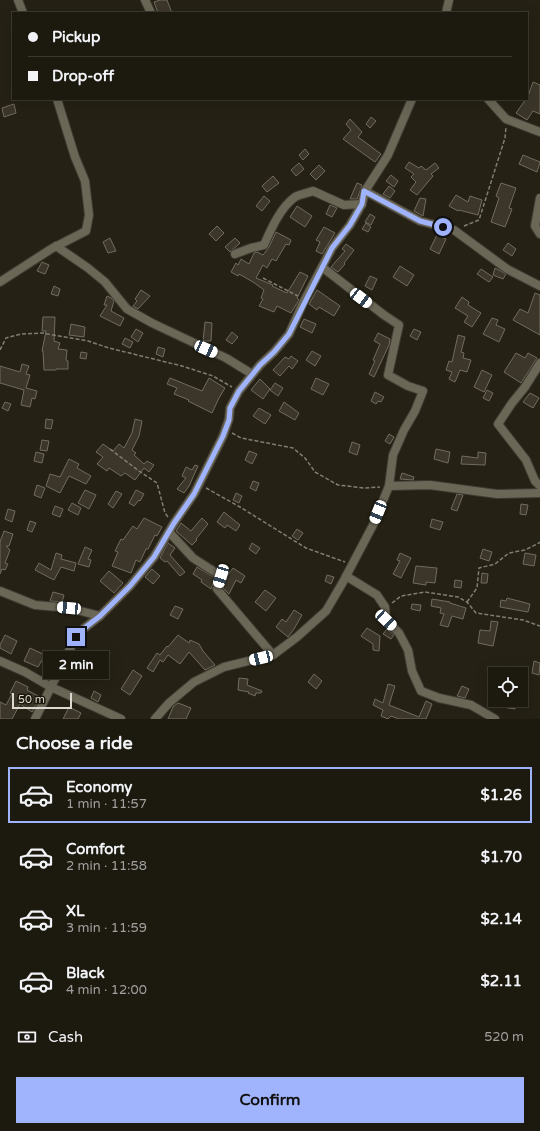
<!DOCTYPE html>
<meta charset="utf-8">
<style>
:root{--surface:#1c190f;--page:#29261d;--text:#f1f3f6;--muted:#a0a09e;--line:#3a382f;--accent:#a0b3fd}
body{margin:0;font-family:"Varela Round",sans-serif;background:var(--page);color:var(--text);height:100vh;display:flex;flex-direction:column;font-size:15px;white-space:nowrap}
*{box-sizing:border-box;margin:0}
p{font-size:13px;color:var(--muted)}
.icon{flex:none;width:22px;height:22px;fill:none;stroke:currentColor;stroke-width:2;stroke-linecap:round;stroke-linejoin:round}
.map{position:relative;height:719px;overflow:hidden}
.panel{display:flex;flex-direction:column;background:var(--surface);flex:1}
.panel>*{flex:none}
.top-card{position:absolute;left:12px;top:12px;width:516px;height:88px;border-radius:0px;box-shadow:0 4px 16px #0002,0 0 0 1px var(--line);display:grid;align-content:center;height:88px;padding:0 16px;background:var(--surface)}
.buttons{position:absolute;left:488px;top:667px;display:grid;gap:8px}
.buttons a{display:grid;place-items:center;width:40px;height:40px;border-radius:0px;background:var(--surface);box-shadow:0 4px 16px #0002,0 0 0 1px var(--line);font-size:20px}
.scale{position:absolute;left:12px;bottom:10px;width:60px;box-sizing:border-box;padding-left:4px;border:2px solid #dbd9d0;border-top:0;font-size:11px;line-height:14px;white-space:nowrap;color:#dbd9d0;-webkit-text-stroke:3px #1c180b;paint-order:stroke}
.end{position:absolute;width:18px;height:18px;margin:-9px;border:5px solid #a0b3fd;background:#111;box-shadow:0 0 0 2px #111}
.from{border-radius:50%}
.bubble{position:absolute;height:28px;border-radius:0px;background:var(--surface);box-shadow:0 4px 16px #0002,0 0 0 1px var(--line);font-size:13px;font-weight:800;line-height:28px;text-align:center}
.car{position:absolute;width:12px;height:24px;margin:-12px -6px;border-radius:5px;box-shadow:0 0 3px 1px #0007;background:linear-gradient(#fff 24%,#345 0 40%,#fff 0 76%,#345 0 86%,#fff 0)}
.top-card b{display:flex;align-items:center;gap:14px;height:38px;font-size:15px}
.top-card b+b{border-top:1px solid var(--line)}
.top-card i{width:10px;height:10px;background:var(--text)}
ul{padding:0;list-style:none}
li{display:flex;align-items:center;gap:12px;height:56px;margin:0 8px 6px;padding:0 8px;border:2px solid transparent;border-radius:0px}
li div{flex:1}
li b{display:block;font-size:15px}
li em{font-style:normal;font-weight:800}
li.active{border-color:var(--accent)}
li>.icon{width:36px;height:36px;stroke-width:1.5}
h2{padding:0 16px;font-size:18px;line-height:48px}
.pay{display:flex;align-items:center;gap:10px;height:44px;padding:0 16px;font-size:15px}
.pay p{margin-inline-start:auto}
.action{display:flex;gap:8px;margin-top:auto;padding:8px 16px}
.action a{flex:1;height:46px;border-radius:0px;background:var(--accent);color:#111;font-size:16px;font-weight:800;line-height:46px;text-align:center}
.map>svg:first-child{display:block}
.building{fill:#3b3629;stroke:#716c5d}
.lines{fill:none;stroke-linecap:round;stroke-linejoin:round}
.street-casing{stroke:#403c33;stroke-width:10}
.path{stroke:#807d72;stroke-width:1.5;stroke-dasharray:4 2;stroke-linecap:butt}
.street{stroke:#6b6757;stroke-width:8}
.route{stroke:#a0b3fd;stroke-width:5}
</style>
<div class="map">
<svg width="540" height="719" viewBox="0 0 540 719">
<rect width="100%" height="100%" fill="#252114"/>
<g class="building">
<polygon points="160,0 167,0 172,13 158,13 154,2"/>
<polygon points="533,82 540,85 540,114 533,111 527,120 516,113 526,99 527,99"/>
<polygon points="14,104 16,113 4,117 2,108"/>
<polygon points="371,117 376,121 370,128 366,124"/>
<polygon points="350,119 362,132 358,137 381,154 375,162 343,139 351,130 346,124"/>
<polygon points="305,149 309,154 303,160 299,155"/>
<polygon points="523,155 540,162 537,172 519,164"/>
<polygon points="409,162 419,168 421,166 426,170 435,163 439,168 431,174 433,176 417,195 410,190 416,182 411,177 414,174 405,168"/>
<polygon points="299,163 304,169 296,176 291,170"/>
<polygon points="319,165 325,171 316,180 310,174"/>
<polygon points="391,175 398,181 394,187 386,181"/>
<polygon points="273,176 279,183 267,192 262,186"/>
<polygon points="357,183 362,185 358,197 357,199 350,199"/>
<polygon points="501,183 516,188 509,208 512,209 505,227 491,222 499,198 496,196"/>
<polygon points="389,186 395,191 390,198 383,194"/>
<polygon points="456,195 468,202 470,196 482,200 478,215 459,210 458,211 449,206"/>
<polygon points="264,196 270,201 262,211 256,206"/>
<polygon points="420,198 426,199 423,216 414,211"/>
<polygon points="330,205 337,208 332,217 326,214"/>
<polygon points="297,206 312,216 305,227 290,217"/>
<polygon points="370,214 375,217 371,225 365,222"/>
<polygon points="366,223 371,227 368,232 362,229"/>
<polygon points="217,226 224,233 216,241 209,234"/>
<polygon points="324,227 335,233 322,254 316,251 320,242 316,240"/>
<polygon points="276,232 291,240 289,245 286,244 276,261 272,259 267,268 263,265 256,278 273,285 272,286 287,293 300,272 308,276 297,298 299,300 291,313 277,306 274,312 259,306 263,299 261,298 264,290 253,282 239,274 238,276 231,272 236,263 238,265 241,259 249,264 254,253 257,252 263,255 269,247"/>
<polygon points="437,235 446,239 439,254 430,249"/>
<polygon points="110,238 116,251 108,253 103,242"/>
<polygon points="235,238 240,243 230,252 225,247"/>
<polygon points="508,243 516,249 512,256 503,250"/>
<polygon points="346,244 354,250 344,263 345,264 338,272 331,267 345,251 342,249"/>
<polygon points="42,262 49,265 45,274 37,271"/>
<polygon points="400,266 414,275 407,286 393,277"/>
<polygon points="495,268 506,274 503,279 493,275"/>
<polygon points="481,269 493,277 489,282 477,274"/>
<polygon points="370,276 377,279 372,290 365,286"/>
<polygon points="54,286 60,289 58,296 51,294"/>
<polygon points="141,290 150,296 138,309 133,306 137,301 135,299"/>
<polygon points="317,290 340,306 334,316 319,307 317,310 309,304"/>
<polygon points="535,293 540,295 540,335 513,320 520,309 528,313"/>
<polygon points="107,296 111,298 114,301 111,311 124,318 120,326 100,316 107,305 104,305"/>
<polygon points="462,297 469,302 468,305 481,313 472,327 464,322 468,316 455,308"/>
<polygon points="43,317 55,317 54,341 60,343 58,349 67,350 66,360 68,361 68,369 56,369 56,370 44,370 43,351 42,351 46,331 42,331"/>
<polygon points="492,318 498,320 496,325 505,329 499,342 483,334"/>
<polygon points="304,319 316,324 312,333 300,327"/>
<polygon points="205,322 212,323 211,341 203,341"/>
<polygon points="71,324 85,327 84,337 69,335"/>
<polygon points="136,329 143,333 138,342 131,337"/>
<polygon points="414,329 421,332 417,340 410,336"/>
<polygon points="232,332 238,337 232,344 226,340"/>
<polygon points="378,333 390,339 389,345 374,377 369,374 375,361 373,360 380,344 374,341"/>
<polygon points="458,335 465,337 461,352 464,353 463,358 471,360 467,372 460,370 455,382 449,379 452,372 446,370 449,361 452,362"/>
<polygon points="125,338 133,342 130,348 122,344"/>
<polygon points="158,347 165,349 163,357 156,354"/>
<polygon points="312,351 321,356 315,366 306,360"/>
<polygon points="81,352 87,353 86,359 80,358"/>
<polygon points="516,353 525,358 528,353 537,358 521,383 504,372"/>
<polygon points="291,356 298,361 292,369 289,366 280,376 273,370 285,357 289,359"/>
<polygon points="22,364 29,366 26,374 30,375 26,388 37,391 35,399 32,398 30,407 21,405 24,390 0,383 0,366 20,372"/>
<polygon points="482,370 492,375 484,392 474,387"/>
<polygon points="170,378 202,391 209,378 225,388 219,398 212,413 188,401 189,400 174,394 177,388 167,384"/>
<polygon points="316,378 329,384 323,395 311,389"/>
<polygon points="260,379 270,389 263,399 251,390"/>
<polygon points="275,383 283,388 278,396 270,390"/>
<polygon points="487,390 493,393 489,401 483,398"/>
<polygon points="375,392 384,397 381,402 378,401 376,404 371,401"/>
<polygon points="530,393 539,398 533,408 523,402"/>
<polygon points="5,402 11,404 8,411 2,408"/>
<polygon points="284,402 299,413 295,420 279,411"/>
<polygon points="259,408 271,415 265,424 253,416"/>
<polygon points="46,419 53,420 51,429 45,428"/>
<polygon points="135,419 142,421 139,436 132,450 136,453 134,455 144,464 147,461 154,465 149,472 144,468 135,480 125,473 121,476 109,468 107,471 97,464 103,457 96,452 103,444 113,451 119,444 124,448 132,433"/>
<polygon points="389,434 394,437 390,444 385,441"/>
<polygon points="42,440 49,441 47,451 40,450"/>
<polygon points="352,442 360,445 357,455 349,452"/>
<polygon points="436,449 450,452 448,463 434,459"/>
<polygon points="249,451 257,454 252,464 245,460"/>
<polygon points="36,452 44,454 42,463 34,461"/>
<polygon points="478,452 486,453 485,465 461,464 462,456 478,458"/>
<polygon points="69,459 79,464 77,468 91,476 86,484 69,476 60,493 46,486 50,474 60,477"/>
<polygon points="195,465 198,466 189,486 184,493 177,489 186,478 182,476 186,467 192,470"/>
<polygon points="402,473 414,477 413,480 400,479"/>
<polygon points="253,481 259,483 256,491 250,488"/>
<polygon points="37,485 45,488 41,498 34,495"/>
<polygon points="85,490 96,495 89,509 78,503"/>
<polygon points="136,490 144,494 140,501 139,500 134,506 129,503"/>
<polygon points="116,491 122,494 113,508 108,504"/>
<polygon points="236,493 242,496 239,503 233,500"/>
<polygon points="457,494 463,495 457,511 451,509"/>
<polygon points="72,503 81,508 78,515 68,510"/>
<polygon points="521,504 528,505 526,515 520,514"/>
<polygon points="55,506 63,509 60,517 52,514"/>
<polygon points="8,509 15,511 12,522 5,519"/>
<polygon points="224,512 240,525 236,531 227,525 225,528 217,522"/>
<polygon points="144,518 162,527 157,536 155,535 148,549 146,549 140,562 136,560 131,573 112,566 118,552 115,551 121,539 123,540 133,526 137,529"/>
<polygon points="202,518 208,524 196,539 197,540 192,545 176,531 181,523 191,531"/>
<polygon points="432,519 443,522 440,530 430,527"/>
<polygon points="30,521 36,523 32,532 27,530"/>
<polygon points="297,529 303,533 298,540 292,536"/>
<polygon points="4,531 13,534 9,546 6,546 10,550 5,563 8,564 5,570 2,569 0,574 0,542"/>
<polygon points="168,543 175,548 170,555 185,572 180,576 167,561 165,562 160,558"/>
<polygon points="252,543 260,548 256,554 249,549"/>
<polygon points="85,547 92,550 88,559 91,560 89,567 78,564"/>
<polygon points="483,549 492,552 489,561 480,558"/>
<polygon points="56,553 62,555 61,559 76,563 74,571 61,567 54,580 35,570 39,563 51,570"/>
<polygon points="400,553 411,558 401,578 393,574 400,561 397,560"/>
<polygon points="525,553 536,555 534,566 523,564"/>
<polygon points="416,566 437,568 435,583 426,582 426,585 413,583"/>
<polygon points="197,567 215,578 211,589 201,582 202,580 193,574"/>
<polygon points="233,568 245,576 241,583 236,580 229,594 223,588 226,577"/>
<polygon points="152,569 160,576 153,584 145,577"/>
<polygon points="109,571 123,583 114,593 100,581"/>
<polygon points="482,573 488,574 487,583 481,583"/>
<polygon points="327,575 334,577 331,584 325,581"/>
<polygon points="455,580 462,581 461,588 454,587"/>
<polygon points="265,590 276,598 266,611 255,602"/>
<polygon points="53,592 64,595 62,602 50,601"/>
<polygon points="507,598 530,604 528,612 500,607 501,600 506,601"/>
<polygon points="432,599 450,602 450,603 466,608 463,619 452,616 448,627 440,625 444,614 440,613 441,608 431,606"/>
<polygon points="412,604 421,605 420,611 411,609"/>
<polygon points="175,606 183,609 178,619 170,615"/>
<polygon points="294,610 302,615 294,629 288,637 276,627 282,619 286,622"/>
<polygon points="491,621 498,622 493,646 478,643 480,630 490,631"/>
<polygon points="367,628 380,636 379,651 373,650 373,644 361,636"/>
<polygon points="387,629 394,635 391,639 383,634"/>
<polygon points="5,635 17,641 11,654 0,648 0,645"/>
<polygon points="178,635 189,643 190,640 199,644 203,651 215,665 205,670 189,652 180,664 168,655 163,662 160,660 153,672 147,668 157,653 160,655 167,646 168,647"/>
<polygon points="30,648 45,655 38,667 24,661"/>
<polygon points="534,661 540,663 539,675 532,673"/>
<polygon points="48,667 54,670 49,679 43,676"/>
<polygon points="96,667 105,673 101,678 93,672"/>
<polygon points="133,670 142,676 130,695 121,689"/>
<polygon points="314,674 322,681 316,689 308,682"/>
<polygon points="239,678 248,679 247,685 262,691 261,693 256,693 255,696 248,693 249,692 238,690"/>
<polygon points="16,681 28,687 27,690 40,697 32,712 20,704 12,719 0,719 0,702 6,705 12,694 10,693"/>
<polygon points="388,684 395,686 389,705 419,717 426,701 432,704 426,719 399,719 391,716 388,719 381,716 383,710 373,705 375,699 383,703"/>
<polygon points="462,686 469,689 465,698 457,696"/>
<polygon points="94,691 101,695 98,702 91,698"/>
<polygon points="503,700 516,700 515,709 502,707"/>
<polygon points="178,703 191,708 186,719 168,719 173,707"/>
<polygon points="69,707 81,713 78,719 63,719"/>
</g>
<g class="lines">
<g class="street-casing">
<g id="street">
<polyline points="18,0 23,13"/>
<polyline points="145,0 151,13"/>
<polyline points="446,13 449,0"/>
<polyline points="488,99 506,119 540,132"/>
<polyline points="365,191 420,221 454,230 507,269 540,286"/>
<polyline points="540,198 535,226 540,234"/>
<polyline points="56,246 88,268 105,282 127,309 152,323 226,358 252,374"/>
<path d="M235 254 251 248 264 245C271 229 280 208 295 197 300 194 308 193 313 191L344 205 362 204"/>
<polyline points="322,267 384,315 399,325 388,375 408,386 423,391 415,411 404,430 393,455 389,486"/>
<polyline points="0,282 51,249 86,231 89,215 85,181 75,157 57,99"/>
<polyline points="540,363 525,387 512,403 498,424 526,460 535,481 540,486"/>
<polyline points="169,532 193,558 221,576 217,589 273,655"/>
<polyline points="346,576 377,595 385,607 386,620 399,633 408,650 412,671 421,691 439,698 471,705 495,719"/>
<polyline points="0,591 35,605 69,608 100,616"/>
<polyline points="0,661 25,672 51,687 121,719"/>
<polyline points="35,719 76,637 82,630 100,616 130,586 154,557 174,523 194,494 223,436 229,419 230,408 239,391 260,365 274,352 289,334 305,299 332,248 350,225 362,204 365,191 388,155 412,99"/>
<polyline points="155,719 169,703 194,682 224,667 273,655 297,637 326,611 343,582 373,525 389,486 430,485 497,494 540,493"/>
</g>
</g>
<g class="path">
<polyline points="464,226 479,220 505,138 506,127"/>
<polyline points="263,278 298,296"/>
<polyline points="0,350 6,338 21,334 42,333 88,341 109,348 182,366 213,376 232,387"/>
<polyline points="232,433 241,438 293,448 305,458 315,472 338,485 364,488 380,487"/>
<polyline points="110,449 139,471 157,483 165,513 168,517"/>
<polyline points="206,488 240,507 306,548 345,562"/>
<polyline points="467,602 477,588 479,568 495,564 509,553 525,550 539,543 540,542"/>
<polyline points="392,603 401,596 425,592 458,597 467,602 476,613 523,620 540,626"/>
</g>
<use href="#street" class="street"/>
</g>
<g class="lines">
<polyline class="route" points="76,637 82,630 100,616 130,586 154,557 174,523 194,494 223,436 229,420 230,408 239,391 260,365 274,352 289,334 332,248 350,225 362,204 364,191 420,221 443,227"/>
</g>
</svg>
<div class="buttons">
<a><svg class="icon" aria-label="locate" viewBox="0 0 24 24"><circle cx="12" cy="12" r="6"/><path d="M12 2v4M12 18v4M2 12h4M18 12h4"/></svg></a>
</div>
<div class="scale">50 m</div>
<i class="end from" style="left:443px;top:227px"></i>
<i class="end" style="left:76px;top:637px"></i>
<div class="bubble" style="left:43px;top:651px;width:66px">2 min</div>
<i class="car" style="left:361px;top:298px;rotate:127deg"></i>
<i class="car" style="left:206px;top:349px;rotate:114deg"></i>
<i class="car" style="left:378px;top:512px;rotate:202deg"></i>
<i class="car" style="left:221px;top:576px;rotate:197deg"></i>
<i class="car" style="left:69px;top:608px;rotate:275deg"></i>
<i class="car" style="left:386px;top:620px;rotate:133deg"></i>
<i class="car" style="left:261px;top:658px;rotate:257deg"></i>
<div class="top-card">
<b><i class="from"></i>Pickup</b>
<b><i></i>Drop-off</b>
</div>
</div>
<section class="panel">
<h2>Choose a ride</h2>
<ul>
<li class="active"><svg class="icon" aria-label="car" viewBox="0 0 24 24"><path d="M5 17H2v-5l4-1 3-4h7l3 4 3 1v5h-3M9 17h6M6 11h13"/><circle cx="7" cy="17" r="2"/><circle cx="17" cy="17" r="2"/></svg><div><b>Economy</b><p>1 min · 11:57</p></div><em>$1.26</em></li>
<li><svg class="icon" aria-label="car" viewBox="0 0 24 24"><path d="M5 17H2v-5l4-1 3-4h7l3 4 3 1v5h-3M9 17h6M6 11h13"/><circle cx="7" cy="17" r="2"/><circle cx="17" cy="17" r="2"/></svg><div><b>Comfort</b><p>2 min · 11:58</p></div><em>$1.70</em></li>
<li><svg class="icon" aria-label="car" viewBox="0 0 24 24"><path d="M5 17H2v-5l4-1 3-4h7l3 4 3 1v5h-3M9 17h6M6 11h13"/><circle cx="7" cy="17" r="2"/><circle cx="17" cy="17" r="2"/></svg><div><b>XL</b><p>3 min · 11:59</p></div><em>$2.14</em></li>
<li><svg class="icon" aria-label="car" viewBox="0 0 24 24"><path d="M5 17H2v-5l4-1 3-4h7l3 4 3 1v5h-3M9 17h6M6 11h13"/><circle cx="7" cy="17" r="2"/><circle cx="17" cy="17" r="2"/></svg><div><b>Black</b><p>4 min · 12:00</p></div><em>$2.11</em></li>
</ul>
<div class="pay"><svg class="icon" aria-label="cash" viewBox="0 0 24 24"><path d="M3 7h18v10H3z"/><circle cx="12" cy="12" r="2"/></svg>Cash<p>520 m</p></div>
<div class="action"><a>Confirm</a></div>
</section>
